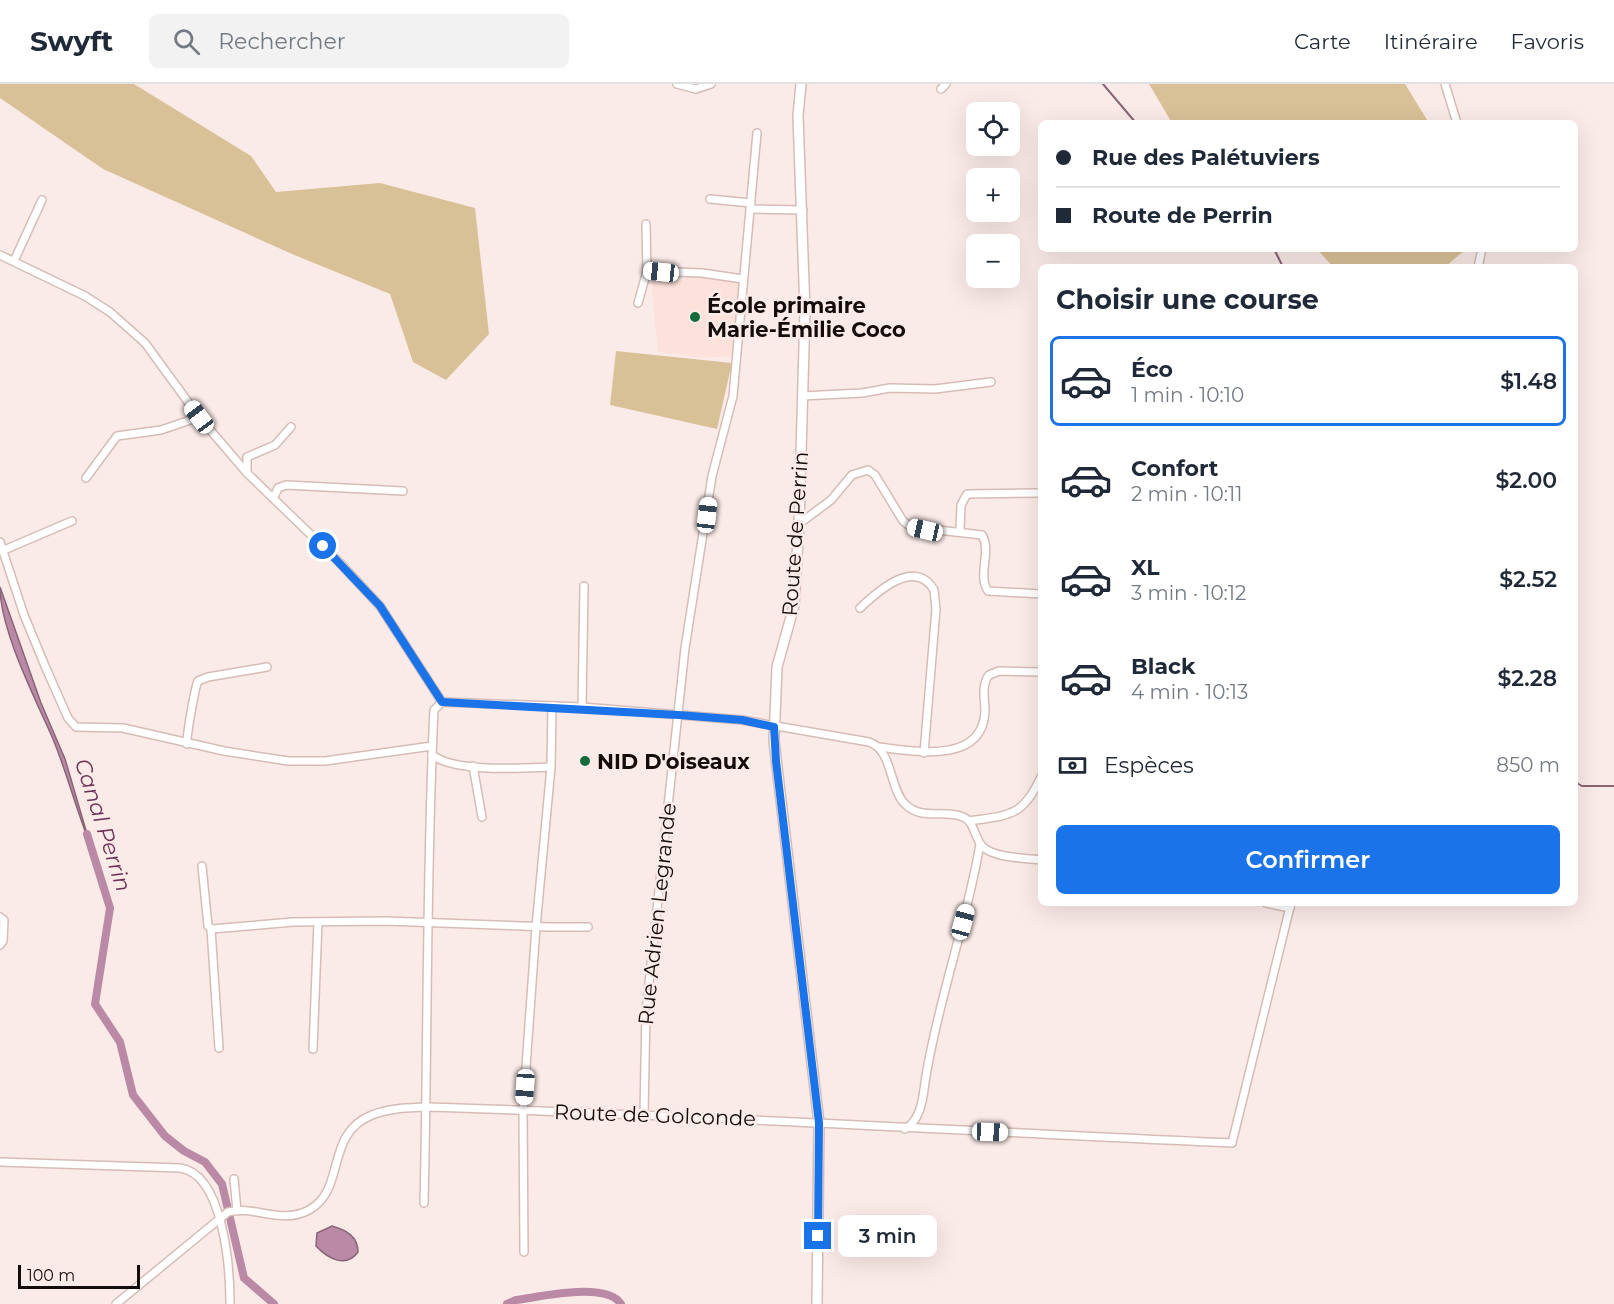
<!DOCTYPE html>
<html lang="fr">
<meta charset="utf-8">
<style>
:root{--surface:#fff;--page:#f2f2f3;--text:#1f2937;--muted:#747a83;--line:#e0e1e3;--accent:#1a73e8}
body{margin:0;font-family:Montserrat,sans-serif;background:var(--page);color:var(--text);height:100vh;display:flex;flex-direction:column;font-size:22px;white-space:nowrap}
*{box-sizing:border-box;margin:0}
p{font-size:20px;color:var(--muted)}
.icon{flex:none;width:33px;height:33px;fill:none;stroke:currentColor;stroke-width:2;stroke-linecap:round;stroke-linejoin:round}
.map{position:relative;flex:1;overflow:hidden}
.drawer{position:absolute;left:1038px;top:180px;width:540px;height:642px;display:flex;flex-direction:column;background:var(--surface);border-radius:9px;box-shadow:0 6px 24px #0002}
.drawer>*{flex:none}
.top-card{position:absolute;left:1038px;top:36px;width:540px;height:132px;border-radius:9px;box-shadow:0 6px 24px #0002;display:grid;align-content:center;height:132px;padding:0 18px;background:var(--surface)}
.fabs{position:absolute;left:966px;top:18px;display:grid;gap:12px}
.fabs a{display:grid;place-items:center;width:54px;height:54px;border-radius:9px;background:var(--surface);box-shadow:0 6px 24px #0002;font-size:30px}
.scale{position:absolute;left:18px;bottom:15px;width:122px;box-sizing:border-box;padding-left:6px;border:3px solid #140c0a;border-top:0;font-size:16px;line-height:21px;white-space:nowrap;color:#140c0a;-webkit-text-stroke:4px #fbebe8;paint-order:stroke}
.end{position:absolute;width:27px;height:27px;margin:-14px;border:8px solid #1a73e8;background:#fff;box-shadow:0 0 0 3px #fff}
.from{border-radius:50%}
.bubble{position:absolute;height:42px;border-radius:9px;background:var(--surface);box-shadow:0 6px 24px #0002;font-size:20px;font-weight:600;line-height:42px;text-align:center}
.car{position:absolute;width:18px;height:36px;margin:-18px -9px;border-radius:8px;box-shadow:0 0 4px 2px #0007;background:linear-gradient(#fff 24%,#345 0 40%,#fff 0 76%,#345 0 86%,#fff 0)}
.top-card b{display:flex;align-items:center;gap:21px;height:57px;font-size:22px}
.top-card b+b{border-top:2px solid var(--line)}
.top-card i{width:15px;height:15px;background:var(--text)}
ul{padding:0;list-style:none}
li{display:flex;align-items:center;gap:18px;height:90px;margin:0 12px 9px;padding:0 6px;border:3px solid transparent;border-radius:9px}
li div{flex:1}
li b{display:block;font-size:22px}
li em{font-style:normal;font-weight:600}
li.selected{border-color:var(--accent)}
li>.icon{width:54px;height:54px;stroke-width:1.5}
h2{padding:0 18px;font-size:27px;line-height:72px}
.pay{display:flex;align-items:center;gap:15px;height:66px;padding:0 18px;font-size:22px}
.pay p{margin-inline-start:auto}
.button{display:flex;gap:12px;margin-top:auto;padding:12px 18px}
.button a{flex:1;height:69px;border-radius:9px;background:var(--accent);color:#fff;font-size:24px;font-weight:600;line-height:69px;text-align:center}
header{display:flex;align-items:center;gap:36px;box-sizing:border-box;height:84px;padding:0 30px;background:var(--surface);border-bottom:2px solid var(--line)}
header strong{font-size:28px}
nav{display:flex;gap:33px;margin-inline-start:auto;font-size:21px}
.search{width:420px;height:54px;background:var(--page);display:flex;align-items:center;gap:15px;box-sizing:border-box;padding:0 21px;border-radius:9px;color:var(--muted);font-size:22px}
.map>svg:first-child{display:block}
.built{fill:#fde1db}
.green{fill:#d9c197}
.water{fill:#b989a5;stroke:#886476;stroke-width:1.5}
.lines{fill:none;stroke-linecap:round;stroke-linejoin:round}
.stream{stroke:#886476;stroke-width:2}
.canal{stroke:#b989a5;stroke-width:8}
.minor-casing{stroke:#d6bcb6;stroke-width:10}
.secondary-casing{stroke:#d6bcb6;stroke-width:12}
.minor{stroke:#fff;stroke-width:7}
.secondary{stroke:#fff;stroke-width:9}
.route{stroke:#1a73e8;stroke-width:8}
.poi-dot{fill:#166b3d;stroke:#fbebe8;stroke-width:2}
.labels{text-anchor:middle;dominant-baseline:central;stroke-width:5;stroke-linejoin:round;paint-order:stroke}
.poi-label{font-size:21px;font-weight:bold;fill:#140c0a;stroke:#fbebe8;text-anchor:start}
.street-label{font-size:21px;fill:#140c0a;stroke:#fbebe8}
.water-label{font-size:22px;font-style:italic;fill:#6e3157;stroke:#fbebe8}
</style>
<header>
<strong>Swyft</strong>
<div class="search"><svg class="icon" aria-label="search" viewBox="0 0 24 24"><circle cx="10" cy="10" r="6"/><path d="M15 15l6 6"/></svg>Rechercher</div>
<nav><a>Carte</a><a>Itinéraire</a><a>Favoris</a></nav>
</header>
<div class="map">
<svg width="1614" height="1220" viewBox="0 0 1614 1220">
<rect width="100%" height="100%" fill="#fbebe8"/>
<polygon class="built" points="690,191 739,199 732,272 704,274 658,268 651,194 682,197"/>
<g class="green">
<polygon points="0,0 134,0 251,72 276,108 380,99 475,124 489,250 446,296 413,278 390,210 292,170 103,85 0,14"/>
<polygon points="1149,0 1405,0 1429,39 1172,39"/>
<polygon points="1317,165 1466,165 1445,183 1333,183"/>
<polygon points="616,267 732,279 717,345 610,321"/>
</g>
<g class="water">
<path d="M0 503 41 619 65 675 90 760C76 725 67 689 53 655 35 614 0 546 0 503Z"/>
<path d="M332 1142C346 1146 358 1152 358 1168 346 1185 327 1174 316 1162L317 1149Z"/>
</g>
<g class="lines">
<g class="stream">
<polyline points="1103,0 1136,39"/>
<polyline points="1274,165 1283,183"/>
<polyline points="1575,698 1582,702 1614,702"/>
</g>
<g class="canal">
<polyline points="87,750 110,824 95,920 120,958 133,1011 165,1052 184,1067 205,1078 222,1100 244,1194 274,1220"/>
<path d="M507 1220 516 1216C540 1213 606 1197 621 1220"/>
</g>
<g class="minor-casing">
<g id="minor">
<polyline points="677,0 696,5 711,0"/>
<polyline points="1445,0 1457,39"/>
<polyline points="941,5 946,0"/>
<polyline points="710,115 751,119"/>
<polyline points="751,125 803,126"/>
<polyline points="0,171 85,212 110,228 145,259 199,333 247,389 339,478 380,522 442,618"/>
<polyline points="14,177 42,116"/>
<polyline points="1478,183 1482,165"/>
<polyline points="647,187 702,189 743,195"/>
<polyline points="638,219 647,187 646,140"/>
<polyline points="802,312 862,309 890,304 935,305 991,298"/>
<polyline points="247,389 247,373 275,361 291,343"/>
<polyline points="86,394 117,352 161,346 199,333"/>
<polyline points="274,413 278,404 286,401 403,407"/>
<path d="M799 440 831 416 852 391 868 386 875 391 903 437 911 443 982 451C992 467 977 491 988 507L1041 510"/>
<polyline points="960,447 961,421 967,410 1041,409"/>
<polyline points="0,458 24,531 45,582 68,634 76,643 123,644 224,667 288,677 325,677 432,662"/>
<polyline points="4,466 72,437"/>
<path d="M860 524C877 508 915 473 934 506L936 525 924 669"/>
<path d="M442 618 582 623 742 636 869 658C893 666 889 704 905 720 922 737 944 725 963 733 975 737 974 755 983 763 995 774 1025 774 1041 776"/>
<polyline points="582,623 584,502"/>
<path d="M187 660C186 654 195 603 198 597L208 593 267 583"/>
<path d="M879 663C913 667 982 681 985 628 985 616 981 601 989 591L999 587 1041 588"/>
<path d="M432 671C457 689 521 684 551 683"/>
<polyline points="473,682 482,733"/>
<path d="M969 737C1009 731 1023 733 1041 693"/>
<polyline points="202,782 208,842 212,845 293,838 386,837 549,843 588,843"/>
<polyline points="1266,819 1290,824"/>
<polyline points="0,833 4,836 3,857 0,861"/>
<polyline points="211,845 219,964"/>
<polyline points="313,965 318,838"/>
<polyline points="644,1030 646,927 685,564 712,392 733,312 757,49"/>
<path d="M905 1045C923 1035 923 1009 926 992 939 913 967 838 980 760"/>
<path d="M0 1078 180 1084C224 1090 230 1186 230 1220"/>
<polyline points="234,1095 237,1127"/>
<path d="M424 1119C428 954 426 790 434 626L442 618"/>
<polyline points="524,1168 523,1025 536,843 551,683 552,622"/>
<path d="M116 1220 228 1128C255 1121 281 1141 309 1126 347 1105 324 1050 372 1031 389 1024 408 1024 426 1023 695 1031 963 1047 1232 1059L1291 819"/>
</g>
</g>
<g class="secondary-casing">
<polyline id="secondary" points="801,0 798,32 805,227 799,440 794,522 777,583 774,657 819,1039 817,1220"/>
</g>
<use href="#minor" class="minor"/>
<use href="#secondary" class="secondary"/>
</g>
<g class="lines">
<polyline class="route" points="323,462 380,522 442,618 679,631 742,636 774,643 776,677 819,1039 818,1152"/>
</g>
<g class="poi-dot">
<circle cx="695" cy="233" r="6"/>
<circle cx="585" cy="677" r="6"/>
</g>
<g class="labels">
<g class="poi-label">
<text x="707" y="221">École primaire<tspan x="707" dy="24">Marie-Émilie Coco</tspan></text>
<text x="597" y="677">NID D'oiseaux</text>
</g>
<g class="street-label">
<text transform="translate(795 450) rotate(-86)">Route de Perrin</text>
<text transform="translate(657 830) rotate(-84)">Rue Adrien Legrande</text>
<text transform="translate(655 1031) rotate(2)">Route de Golconde</text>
</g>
<g class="water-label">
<text transform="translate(103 741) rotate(72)">Canal Perrin</text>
</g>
</g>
</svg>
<div class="fabs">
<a><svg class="icon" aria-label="locate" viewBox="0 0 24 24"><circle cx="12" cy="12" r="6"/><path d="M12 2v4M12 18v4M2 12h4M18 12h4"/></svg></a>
<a>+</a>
<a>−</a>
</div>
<div class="scale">100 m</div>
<i class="end from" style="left:323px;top:462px"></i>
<i class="end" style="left:818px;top:1152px"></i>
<div class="bubble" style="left:838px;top:1131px;width:99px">3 min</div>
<i class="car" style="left:661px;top:188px;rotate:276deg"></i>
<i class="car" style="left:199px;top:333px;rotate:323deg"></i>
<i class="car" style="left:707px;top:431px;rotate:7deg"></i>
<i class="car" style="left:925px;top:446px;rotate:283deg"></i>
<i class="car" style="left:963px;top:838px;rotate:15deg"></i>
<i class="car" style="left:525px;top:1003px;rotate:184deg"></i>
<i class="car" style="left:990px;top:1048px;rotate:92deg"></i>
<div class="top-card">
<b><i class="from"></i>Rue des Palétuviers</b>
<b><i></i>Route de Perrin</b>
</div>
<section class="drawer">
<h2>Choisir une course</h2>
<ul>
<li class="selected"><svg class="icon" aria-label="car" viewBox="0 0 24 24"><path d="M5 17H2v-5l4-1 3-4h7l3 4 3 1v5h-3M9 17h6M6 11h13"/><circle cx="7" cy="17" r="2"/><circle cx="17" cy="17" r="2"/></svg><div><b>Éco</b><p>1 min · 10:10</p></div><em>$1.48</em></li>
<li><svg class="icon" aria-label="car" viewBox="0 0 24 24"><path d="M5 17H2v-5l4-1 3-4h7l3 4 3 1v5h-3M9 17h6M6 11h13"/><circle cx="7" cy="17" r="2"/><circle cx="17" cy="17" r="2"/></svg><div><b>Confort</b><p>2 min · 10:11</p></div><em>$2.00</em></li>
<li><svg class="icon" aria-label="car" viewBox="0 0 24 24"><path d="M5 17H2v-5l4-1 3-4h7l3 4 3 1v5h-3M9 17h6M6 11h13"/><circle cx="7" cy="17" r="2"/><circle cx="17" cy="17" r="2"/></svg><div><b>XL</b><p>3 min · 10:12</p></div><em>$2.52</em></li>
<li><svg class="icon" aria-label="car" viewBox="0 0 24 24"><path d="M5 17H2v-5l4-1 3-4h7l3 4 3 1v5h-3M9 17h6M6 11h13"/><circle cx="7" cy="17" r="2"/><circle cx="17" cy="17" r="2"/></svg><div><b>Black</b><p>4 min · 10:13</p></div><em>$2.28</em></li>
</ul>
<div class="pay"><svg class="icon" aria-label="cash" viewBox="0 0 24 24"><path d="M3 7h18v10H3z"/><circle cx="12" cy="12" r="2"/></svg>Espèces<p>850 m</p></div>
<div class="button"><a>Confirmer</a></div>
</section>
</div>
